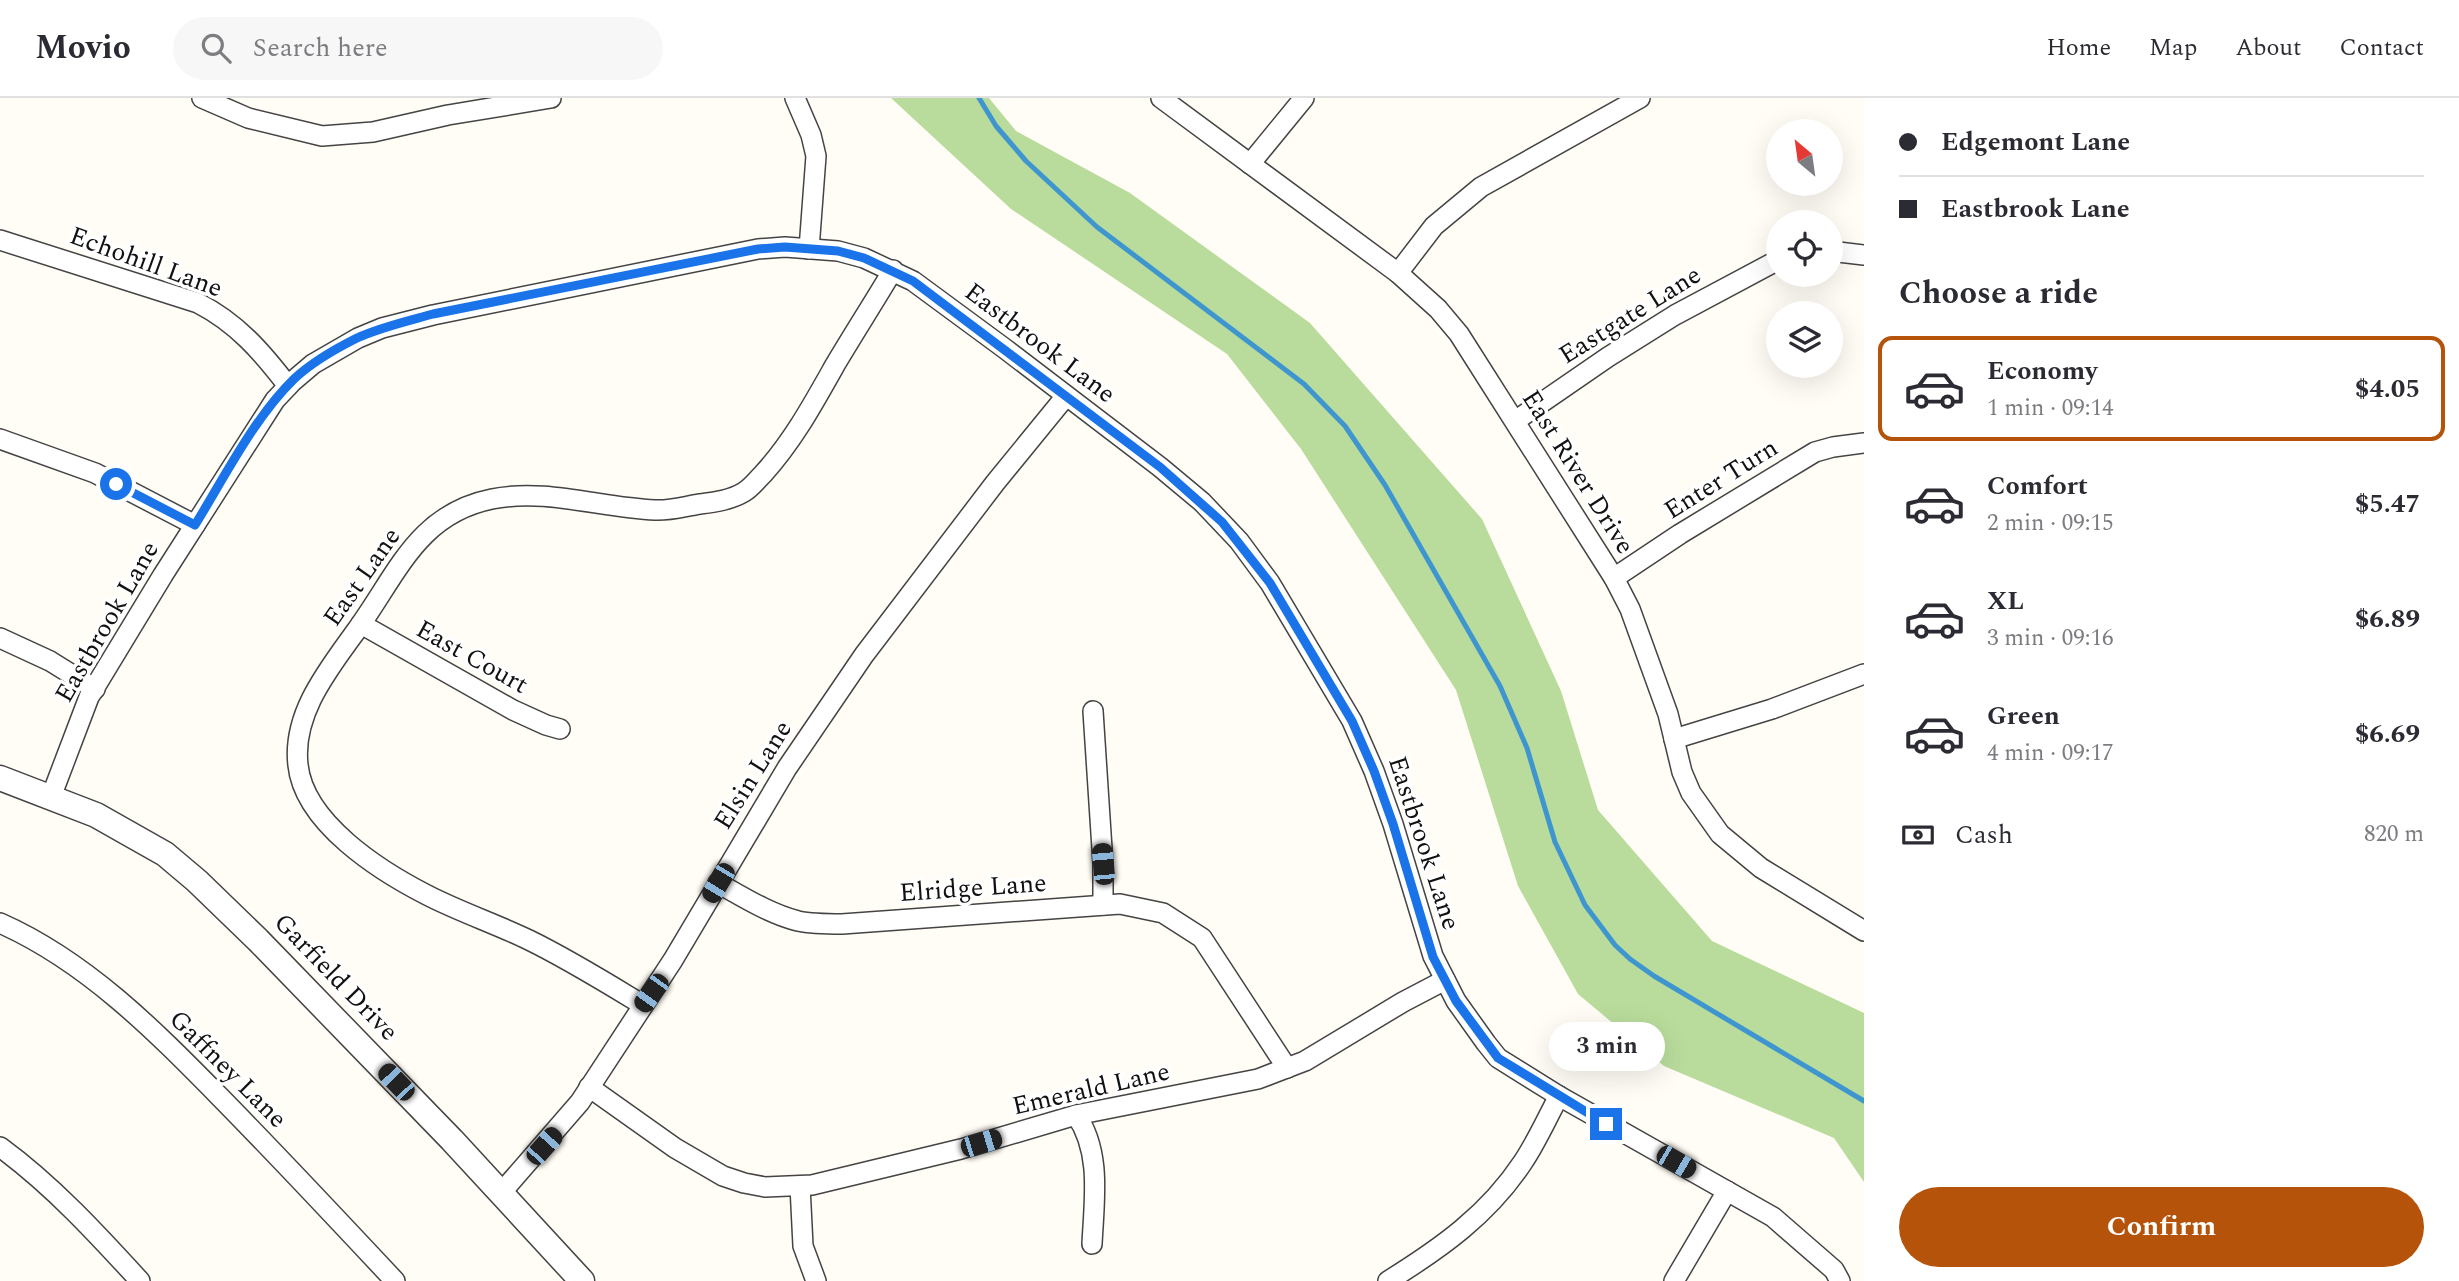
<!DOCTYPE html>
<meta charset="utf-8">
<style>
:root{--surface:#fff;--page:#f7f7f7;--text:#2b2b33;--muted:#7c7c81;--line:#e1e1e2;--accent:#b45309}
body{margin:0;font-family:Spectral,serif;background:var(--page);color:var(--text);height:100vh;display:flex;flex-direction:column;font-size:26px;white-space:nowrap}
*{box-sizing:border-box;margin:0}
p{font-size:23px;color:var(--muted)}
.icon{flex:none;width:38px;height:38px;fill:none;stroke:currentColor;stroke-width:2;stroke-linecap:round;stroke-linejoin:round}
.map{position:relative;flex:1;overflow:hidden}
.details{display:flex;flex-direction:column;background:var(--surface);width:595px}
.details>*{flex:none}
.guide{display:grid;align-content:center;height:154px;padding:0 35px;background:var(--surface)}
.needle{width:46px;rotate:331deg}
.controls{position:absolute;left:1766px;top:21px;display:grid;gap:14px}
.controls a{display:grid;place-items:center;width:77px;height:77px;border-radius:50%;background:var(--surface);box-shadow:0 7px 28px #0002;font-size:35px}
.end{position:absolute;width:32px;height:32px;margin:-16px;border:9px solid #1a73e8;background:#fff;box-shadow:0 0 0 4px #fff}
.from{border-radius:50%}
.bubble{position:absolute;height:49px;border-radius:24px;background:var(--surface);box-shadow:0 7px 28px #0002;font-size:23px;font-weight:700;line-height:49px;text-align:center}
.car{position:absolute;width:21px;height:42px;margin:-21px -10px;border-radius:9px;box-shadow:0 0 5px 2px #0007;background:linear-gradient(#222 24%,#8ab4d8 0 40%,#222 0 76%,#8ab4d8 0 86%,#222 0)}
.guide b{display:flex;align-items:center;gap:24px;height:66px;font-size:26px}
.guide b+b{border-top:2px solid var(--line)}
.guide i{width:18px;height:18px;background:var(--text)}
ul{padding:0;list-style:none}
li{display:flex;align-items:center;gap:21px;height:105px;margin:0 14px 10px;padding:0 21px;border:4px solid transparent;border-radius:14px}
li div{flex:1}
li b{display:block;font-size:26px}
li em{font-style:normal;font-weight:700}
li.active{border-color:var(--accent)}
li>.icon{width:63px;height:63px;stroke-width:1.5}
h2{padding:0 35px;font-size:32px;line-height:84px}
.pay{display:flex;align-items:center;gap:18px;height:77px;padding:0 35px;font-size:26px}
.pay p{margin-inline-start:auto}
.action{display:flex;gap:14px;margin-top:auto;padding:14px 35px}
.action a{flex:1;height:80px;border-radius:42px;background:var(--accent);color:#fff;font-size:28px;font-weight:700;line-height:80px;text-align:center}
header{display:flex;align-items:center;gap:42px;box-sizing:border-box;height:98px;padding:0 35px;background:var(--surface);border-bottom:2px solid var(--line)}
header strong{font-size:33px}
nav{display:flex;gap:38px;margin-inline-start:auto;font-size:24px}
.search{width:490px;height:63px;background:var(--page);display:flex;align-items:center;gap:18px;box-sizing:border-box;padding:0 24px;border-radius:38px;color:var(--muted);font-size:26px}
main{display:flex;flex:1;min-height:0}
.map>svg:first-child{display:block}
.forest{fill:#b9dc9c}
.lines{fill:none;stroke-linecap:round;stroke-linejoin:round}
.stream{stroke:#3f96cf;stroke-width:5}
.minor-casing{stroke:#444;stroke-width:22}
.tertiary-casing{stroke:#444;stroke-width:27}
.minor{stroke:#fff;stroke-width:19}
.tertiary{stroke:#fff;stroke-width:24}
.route{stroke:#1a73e8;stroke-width:9}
.labels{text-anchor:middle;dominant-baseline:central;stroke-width:7;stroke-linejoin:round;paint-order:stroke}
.street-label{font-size:26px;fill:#111;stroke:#fff}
</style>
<header>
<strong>Movio</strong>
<div class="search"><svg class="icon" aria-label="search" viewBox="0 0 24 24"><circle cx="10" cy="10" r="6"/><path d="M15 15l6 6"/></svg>Search here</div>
<nav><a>Home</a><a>Map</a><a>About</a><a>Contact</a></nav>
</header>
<main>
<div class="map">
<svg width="1864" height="1183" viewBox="0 0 1864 1183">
<rect width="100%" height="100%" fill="#fffdf5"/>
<polygon class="forest" points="891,0 989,0 1016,33 1130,95 1310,225 1482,421 1561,593 1598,712 1712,843 1864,915 1864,1084 1834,1040 1664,968 1578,896 1518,788 1456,592 1301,351 1227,256 1011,111"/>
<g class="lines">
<polyline class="stream" points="979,0 996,28 1026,63 1097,129 1304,286 1345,328 1385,387 1500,588 1527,650 1555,744 1585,807 1615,847 1630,861 1654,878 1864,1003"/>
<g class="minor-casing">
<g id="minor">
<polyline points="202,0 248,20 322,38 373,34 448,17 551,0"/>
<polyline points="795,0 811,37 816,58 809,151"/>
<polyline points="1161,0 1398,175 1438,211 1459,236 1614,480 1630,511 1668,616 1682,674 1691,695 1720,736 1761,770 1864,833"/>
<polyline points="1250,66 1304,0"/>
<path d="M0 142 198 205C237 225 262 254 288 288"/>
<polyline points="1830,153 1864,157"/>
<polyline points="1398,175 1434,128 1481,89 1640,0"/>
<polyline points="1515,323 1608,259 1675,217 1778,162"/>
<polyline points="0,341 95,375 195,427"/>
<polyline points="1614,480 1680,436 1815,354 1833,349 1864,345"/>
<polyline points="361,526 513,612 546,627 560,631"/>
<polyline points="0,540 50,563 95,591"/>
<polyline points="1093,613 1103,766 1103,807"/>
<polyline points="1674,641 1772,611 1864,576"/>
<polyline points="51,699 89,599 163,477 275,302 293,283 313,266 358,240 382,230 433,217 758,151 785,149 838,153 864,160 913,183 1004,250 1160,369 1202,404 1239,443 1270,485 1352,623 1374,673 1393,726 1433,858 1456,903 1486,945 1498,960 1559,998 1773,1119 1834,1172 1840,1183"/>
<path d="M718 785C743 799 770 816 798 823 812 826 828 826 842 826L1120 806 1163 815 1202 840 1287 970"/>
<path d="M0 825C86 863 154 932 219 998 279 1059 337 1121 395 1183"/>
<path d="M643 907C605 884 568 861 529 842 496 826 460 814 427 797 380 773 304 725 298 667 292 616 328 572 356 533 397 477 417 416 492 401 546 390 601 410 655 412 670 413 686 408 700 406 715 404 731 402 744 394 751 390 757 382 763 376 793 343 813 306 835 267 854 235 874 204 893 172"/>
<polyline points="589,989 675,1050 723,1078 744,1085 765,1089 812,1087 961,1051 1076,1017 1258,981 1305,963 1403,904 1445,882"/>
<path d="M1076 1017C1102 1054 1094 1103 1092 1146"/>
<path d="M0 1049C52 1087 97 1136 140 1183"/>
<polyline points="800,1088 803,1148 816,1183"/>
<polyline points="501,1095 580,1004 673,862 787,670 864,557 995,385 1066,298"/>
<path d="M1388 1183C1441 1150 1488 1117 1523 1064 1537 1043 1547 1020 1559 998"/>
<polyline points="1674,1183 1727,1093"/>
</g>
</g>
<g class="tertiary-casing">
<polyline id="tertiary" points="0,680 96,717 165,756 197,783 258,842 452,1042 582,1183"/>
</g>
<use href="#minor" class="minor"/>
<use href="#tertiary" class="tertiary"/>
</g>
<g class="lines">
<path class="route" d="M116 386 195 427C224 380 254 320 294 281 312 264 335 251 357 240 381 229 408 223 433 216L758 151 785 149 838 153 864 160 913 183 1160 369 1222 424 1270 485 1352 623 1374 673 1393 726 1433 859 1456 903 1498 960 1606 1026"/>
</g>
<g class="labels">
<g class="street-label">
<text transform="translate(146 164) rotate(20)">Echohill Lane</text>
<text transform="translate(1630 217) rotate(-32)">Eastgate Lane</text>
<text transform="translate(1040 245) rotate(37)">Eastbrook Lane</text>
<text transform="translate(1578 374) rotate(58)">East River Drive</text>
<text transform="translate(1721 381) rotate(-32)">Enter Turn</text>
<text transform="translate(362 479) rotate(-55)">East Lane</text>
<text transform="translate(107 524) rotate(-60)">Eastbrook Lane</text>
<text transform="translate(472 559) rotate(29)">East Court</text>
<text transform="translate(753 677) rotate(-58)">Elsin Lane</text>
<text transform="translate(1424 745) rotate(72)">Eastbrook Lane</text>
<text transform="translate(973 790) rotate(-4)">Elridge Lane</text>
<text transform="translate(336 879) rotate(46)">Garfield Drive</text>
<text transform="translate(228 971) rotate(45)">Gaffney Lane</text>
<text transform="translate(1091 991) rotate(-13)">Emerald Lane</text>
</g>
</g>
</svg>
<div class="controls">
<a><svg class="needle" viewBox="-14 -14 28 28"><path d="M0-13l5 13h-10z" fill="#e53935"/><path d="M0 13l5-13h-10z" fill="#7c7c81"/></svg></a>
<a><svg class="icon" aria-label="locate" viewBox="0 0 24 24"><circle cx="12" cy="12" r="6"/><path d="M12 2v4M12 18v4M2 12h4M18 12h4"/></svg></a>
<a><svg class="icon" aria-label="layers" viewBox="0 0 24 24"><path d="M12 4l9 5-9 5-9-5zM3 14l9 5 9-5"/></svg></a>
</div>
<i class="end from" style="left:116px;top:386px"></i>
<i class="end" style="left:1606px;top:1026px"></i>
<div class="bubble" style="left:1549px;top:924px;width:116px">3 min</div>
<i class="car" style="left:1103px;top:766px;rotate:355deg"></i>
<i class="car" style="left:718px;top:785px;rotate:211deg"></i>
<i class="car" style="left:651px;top:895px;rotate:216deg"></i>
<i class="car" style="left:396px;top:984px;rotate:316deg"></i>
<i class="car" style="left:981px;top:1045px;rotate:73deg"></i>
<i class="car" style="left:544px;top:1048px;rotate:42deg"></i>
<i class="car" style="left:1676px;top:1064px;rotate:120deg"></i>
</div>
<section class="details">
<div class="guide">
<b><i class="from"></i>Edgemont Lane</b>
<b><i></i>Eastbrook Lane</b>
</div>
<h2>Choose a ride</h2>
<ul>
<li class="active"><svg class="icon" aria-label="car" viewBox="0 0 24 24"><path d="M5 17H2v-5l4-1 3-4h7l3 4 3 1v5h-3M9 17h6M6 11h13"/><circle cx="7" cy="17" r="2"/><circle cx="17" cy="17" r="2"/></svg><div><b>Economy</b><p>1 min · 09:14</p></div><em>$4.05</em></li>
<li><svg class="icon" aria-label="car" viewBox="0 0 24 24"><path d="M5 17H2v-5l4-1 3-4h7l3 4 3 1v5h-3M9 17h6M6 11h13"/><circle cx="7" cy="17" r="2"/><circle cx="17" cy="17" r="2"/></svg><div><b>Comfort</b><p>2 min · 09:15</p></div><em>$5.47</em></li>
<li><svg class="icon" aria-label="car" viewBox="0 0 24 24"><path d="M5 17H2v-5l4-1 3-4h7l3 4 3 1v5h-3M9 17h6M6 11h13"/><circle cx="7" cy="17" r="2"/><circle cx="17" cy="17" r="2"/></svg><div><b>XL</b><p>3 min · 09:16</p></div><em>$6.89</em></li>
<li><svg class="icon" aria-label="car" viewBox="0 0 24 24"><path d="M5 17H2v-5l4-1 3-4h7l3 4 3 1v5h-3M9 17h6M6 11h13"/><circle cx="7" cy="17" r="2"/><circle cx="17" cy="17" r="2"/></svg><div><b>Green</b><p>4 min · 09:17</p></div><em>$6.69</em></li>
</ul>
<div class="pay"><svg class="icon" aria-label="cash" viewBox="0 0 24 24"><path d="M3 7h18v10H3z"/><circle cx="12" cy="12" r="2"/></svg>Cash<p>820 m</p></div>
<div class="action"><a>Confirm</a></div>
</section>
</main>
